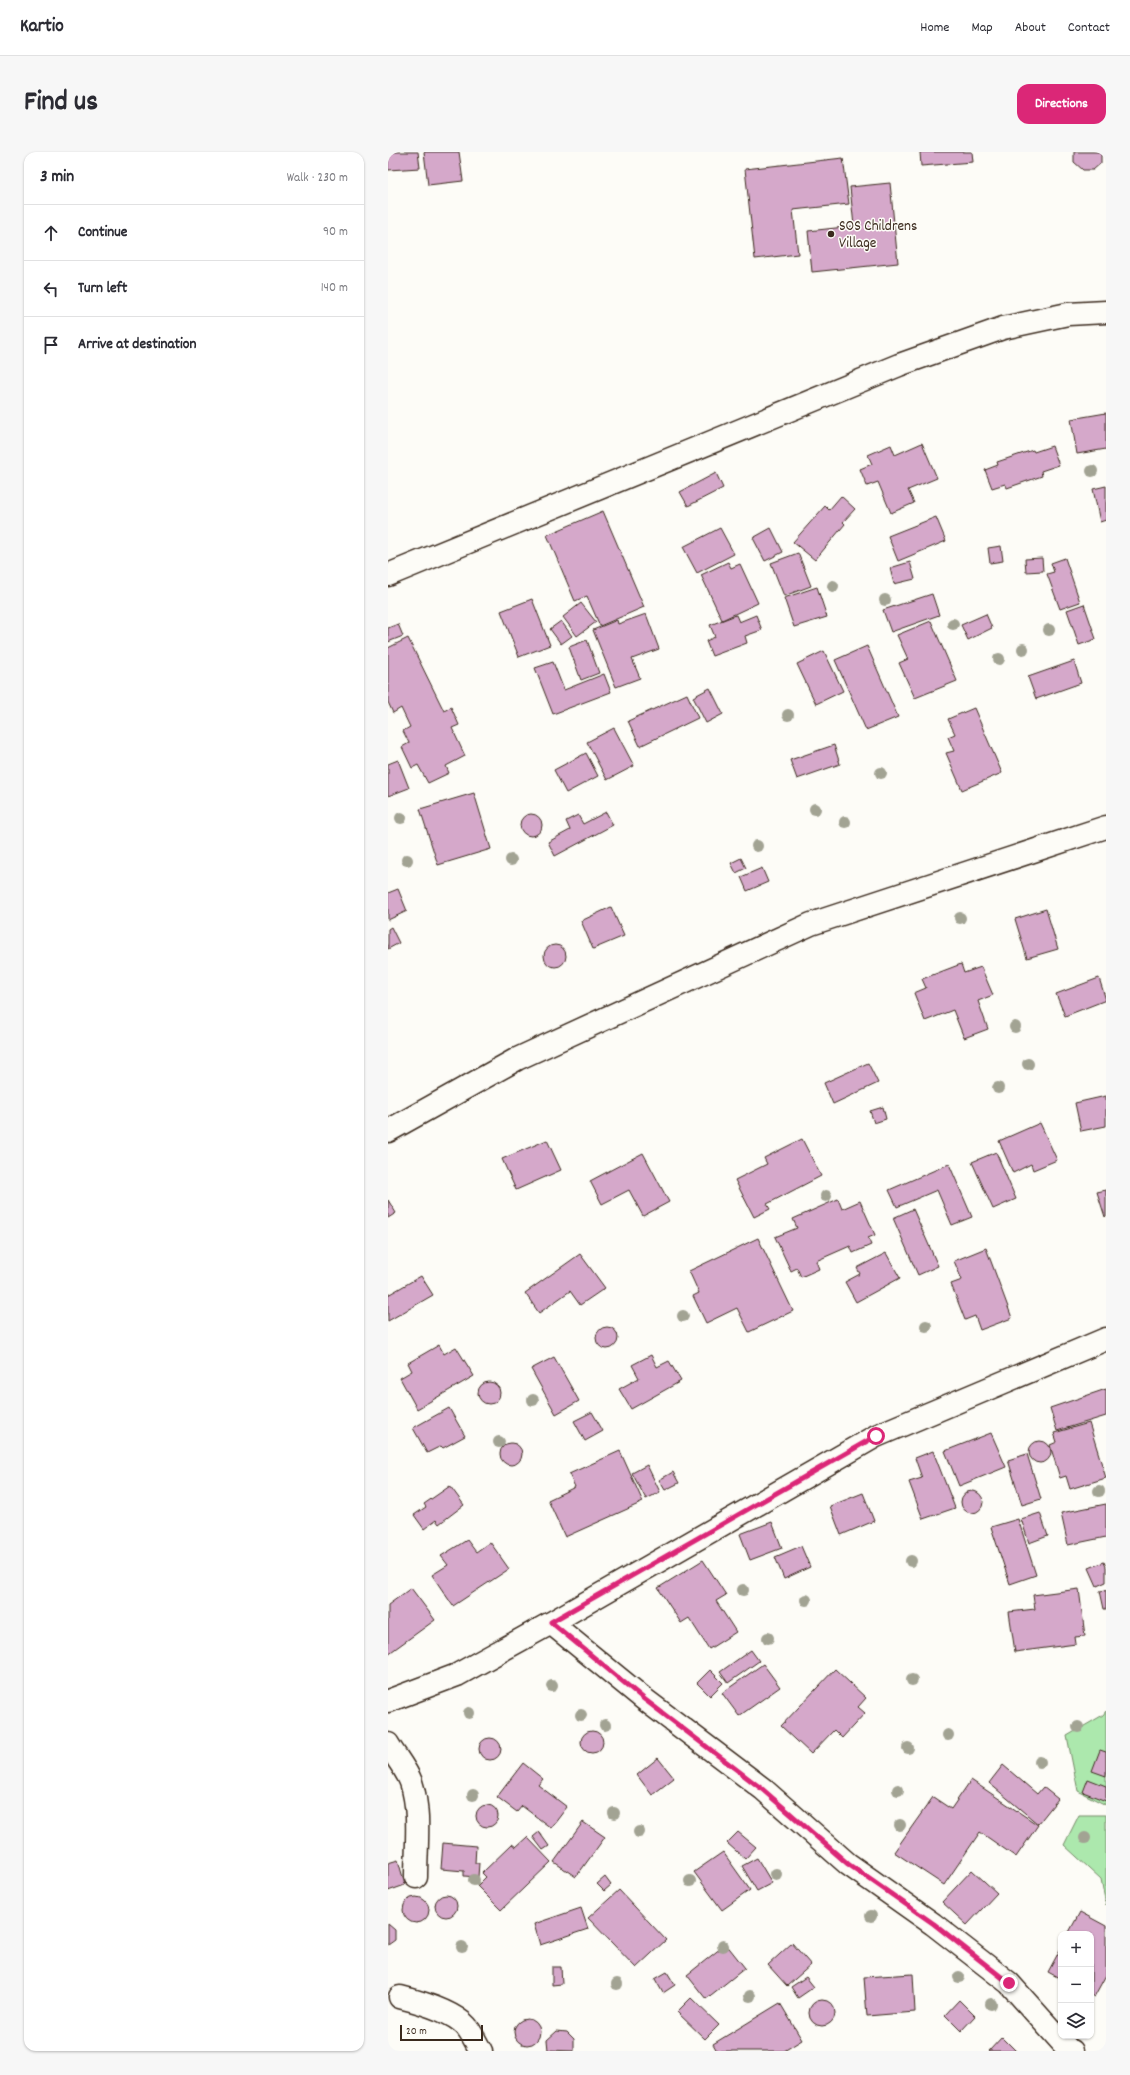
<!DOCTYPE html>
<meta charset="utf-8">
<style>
body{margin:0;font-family:Dekko,sans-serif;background:#f7f7f7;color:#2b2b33}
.controls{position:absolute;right:12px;bottom:12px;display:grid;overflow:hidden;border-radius:8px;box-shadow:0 1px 3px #0004}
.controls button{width:36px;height:36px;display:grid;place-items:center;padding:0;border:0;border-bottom:1px solid #e1e1e2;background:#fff;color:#2b2b33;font:20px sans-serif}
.scale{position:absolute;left:12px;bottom:10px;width:83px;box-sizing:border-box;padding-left:4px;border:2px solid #3b2a1e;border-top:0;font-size:11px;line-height:14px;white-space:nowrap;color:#3b2a1e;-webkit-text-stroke:3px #fdfcf7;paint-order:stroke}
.stop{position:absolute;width:12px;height:12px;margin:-9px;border:3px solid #db2777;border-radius:50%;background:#fff}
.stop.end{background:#db2777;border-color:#fff;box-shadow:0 1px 4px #0008}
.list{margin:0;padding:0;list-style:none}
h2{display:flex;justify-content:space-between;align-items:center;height:52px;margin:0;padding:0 16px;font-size:17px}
h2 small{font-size:13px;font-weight:400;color:#7c7c81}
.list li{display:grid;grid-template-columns:26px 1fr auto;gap:12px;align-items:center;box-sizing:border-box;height:56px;padding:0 16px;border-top:1px solid #e1e1e2}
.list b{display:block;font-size:15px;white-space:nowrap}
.list em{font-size:13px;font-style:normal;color:#7c7c81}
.icon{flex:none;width:22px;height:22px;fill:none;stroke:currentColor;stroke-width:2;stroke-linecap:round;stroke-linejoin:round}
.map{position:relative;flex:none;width:718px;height:1899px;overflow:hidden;border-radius:12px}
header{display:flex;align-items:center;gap:24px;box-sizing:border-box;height:56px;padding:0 20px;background:#fff;border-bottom:1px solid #e1e1e2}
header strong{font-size:19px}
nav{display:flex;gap:22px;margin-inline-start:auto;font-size:14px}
.intro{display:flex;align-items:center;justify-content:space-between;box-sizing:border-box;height:96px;padding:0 24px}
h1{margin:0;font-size:28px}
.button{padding:10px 18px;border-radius:12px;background:#db2777;color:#fff;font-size:14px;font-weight:700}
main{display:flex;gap:24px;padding:0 24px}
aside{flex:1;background:#fff;border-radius:12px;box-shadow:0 1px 3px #0004}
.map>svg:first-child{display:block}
.green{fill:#ace8ad;stroke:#748966}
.building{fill:#d5a8ca;stroke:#3b2a1e}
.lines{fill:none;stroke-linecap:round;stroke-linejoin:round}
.minor-casing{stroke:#3b2a1e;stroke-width:25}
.minor{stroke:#fdfcf7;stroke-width:22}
.tree{fill:#a2a393}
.route{stroke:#db2777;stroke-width:5}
.poi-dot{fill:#3b2a1e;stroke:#fdfcf7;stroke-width:1.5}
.labels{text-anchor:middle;stroke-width:3;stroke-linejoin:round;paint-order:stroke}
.poi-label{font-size:15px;fill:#3b2a1e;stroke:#fdfcf7;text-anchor:start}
</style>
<header>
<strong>Kartio</strong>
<nav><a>Home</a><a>Map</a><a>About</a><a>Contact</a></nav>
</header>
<div class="intro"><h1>Find us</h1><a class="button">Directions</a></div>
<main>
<aside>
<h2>3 min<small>Walk · 230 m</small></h2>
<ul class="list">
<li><svg class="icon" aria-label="ahead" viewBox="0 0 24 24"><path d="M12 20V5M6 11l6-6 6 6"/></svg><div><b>Continue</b></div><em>90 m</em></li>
<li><svg class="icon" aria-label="left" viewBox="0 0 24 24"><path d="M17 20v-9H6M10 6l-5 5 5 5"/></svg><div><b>Turn left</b></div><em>140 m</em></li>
<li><svg class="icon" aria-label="arrive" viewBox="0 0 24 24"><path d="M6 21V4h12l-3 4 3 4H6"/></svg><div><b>Arrive at destination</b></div></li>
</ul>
</aside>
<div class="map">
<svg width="718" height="1899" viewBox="0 0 718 1899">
<rect width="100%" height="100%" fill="#fdfcf7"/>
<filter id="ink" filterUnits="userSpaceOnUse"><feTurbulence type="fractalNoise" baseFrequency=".025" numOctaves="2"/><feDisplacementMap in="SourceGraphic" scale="8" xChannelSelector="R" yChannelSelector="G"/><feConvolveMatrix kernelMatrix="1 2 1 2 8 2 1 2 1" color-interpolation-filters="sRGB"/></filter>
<g filter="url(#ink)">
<path class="green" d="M718,1559V1653L690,1639L679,1584L715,1563Z
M691,1663H718V1753L713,1727L676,1693Z"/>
<path class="building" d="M0,0H30L32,16L0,18Z
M36,0H71L75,29L40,33Z
M532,0H584L585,10L533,14Z
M686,0H713V11L705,18H695L686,10Z
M455,6L461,52L405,58L410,102L367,107L357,17Z
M502,31L510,111L424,120L420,79L466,74L462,35Z
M718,261V297L689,302L683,267Z
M534,291L549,326L520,338L526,351L503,361L490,330L479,334L472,317L484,312L480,303L503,293L507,303Z
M664,294L671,313L653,319L654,324L619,336L617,332L604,336L597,318L610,313L609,310L645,298L646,300Z
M328,321L335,336L300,354L292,340Z
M718,334V368L712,370L705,337Z
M453,344L467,357L455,370L457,372L427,408L405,390L437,354L441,358Z
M215,359L256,455L212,474L199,444L187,449L159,383Z
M548,365L558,389L510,409L500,384Z
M332,376L346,402L309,421L295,395Z
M383,376L395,400L377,409L365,386Z
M613,394L615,409L602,411L600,396Z
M410,401L423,434L396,444L383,411Z
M654,406L655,419L638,420L637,407Z
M677,406L692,450L672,457L659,422L666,420L663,411Z
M340,410L343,416L352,412L370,451L334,468L313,423Z
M522,410L527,427L506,432L502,416Z
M429,435L439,465L406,475L396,446Z
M544,442L551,463L503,480L495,458Z
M144,447L162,493L131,505L113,459Z
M193,451L208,470L189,484L175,465Z
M696,452L708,487L691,493L679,458Z
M258,462L271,497L244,507L252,526L228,535L205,478L229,468L230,472Z
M598,462L604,476L580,488L573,473Z
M348,463L351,470L368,463L374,478L357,484L359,491L324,504L318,489L327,485L322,473Z
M173,469L184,484L173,492L162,477Z
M543,469L569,529L527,546L511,511L520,507L509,483Z
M10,472L15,484L0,490V476Z
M20,486L56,559L63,555L71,573L64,576L77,604L58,614L61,621L40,631L30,613L24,616L14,595L21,591L15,579L22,575L13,556L5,561L0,550V496Z
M199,488L211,521L193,528L181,495Z
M479,494L510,565L478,578L447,508Z
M436,499L455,539L428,552L409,512Z
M686,509L693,531L648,547L640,525Z
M165,510L176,538L216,522L223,540L165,562L147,516Z
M322,536L335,562L318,571L305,545Z
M299,542L310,566L252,594L240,569Z
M586,556L614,621L574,638L558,601L566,599L560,585L567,582L560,567Z
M226,576L246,614L219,628L199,590Z
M446,593L452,612L409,627L402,608Z
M198,601L210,624L178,641L166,618Z
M10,608L21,636L0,644V612Z
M86,641L103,697L50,713L32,657Z
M218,660L225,673L167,704L160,690L182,678L178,669L190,663L195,672Z
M132 673a11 11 0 1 1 22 0a11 11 0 1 1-22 0Z
M353,706L358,716L348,721L343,711Z
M374,716L380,730L359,739L353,725Z
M10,737L19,759L0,768V741Z
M223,755L236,784L205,797L193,769Z
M658,757L670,797L639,806L627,767Z
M3,775L11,791L0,797V777Z
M156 804a11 11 0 1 1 22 0a11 11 0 1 1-22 0Z
M573,812L576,821L593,815L605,843L590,849L600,877L576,886L565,858L537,869L526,841L538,836L534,827Z
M711,826L718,848L677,864L668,842Z
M480,911L490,931L445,952L436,931Z
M718,944V974L693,979L687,951Z
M495,955L498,967L486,971L482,959Z
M652,971L669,1008L645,1018L643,1012L625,1021L611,989Z
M414,987L433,1024L379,1052L382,1057L366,1065L347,1028L379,1012L376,1006Z
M159,988L173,1018L128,1038L114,1007Z
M608,1000L628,1047L605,1057L584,1010Z
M255,1001L281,1050L255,1064L241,1038L214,1052L202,1029Z
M561,1012L584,1065L564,1073L549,1038L509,1055L501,1038Z
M718,1038V1064L717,1065L709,1040Z
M450,1047L454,1057L472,1049L487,1083L480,1086L483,1093L465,1101L462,1094L428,1109L431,1117L413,1125L409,1116L403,1119L387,1085L409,1076L405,1067Z
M0,1048L8,1061L0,1066Z
M525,1057L550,1114L530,1123L505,1066Z
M370,1086L405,1159L361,1180L349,1156L318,1171L305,1144L311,1141L301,1119Z
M598,1096L624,1166L592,1178L587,1164L577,1168L563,1132L574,1128L566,1109Z
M498,1101L512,1126L468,1150L457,1130L472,1122L469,1116Z
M192,1102L217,1136L192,1153L182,1139L151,1161L137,1141Z
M33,1124L45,1143L0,1169V1143Z
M208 1186a11 11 0 1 1 22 0a11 11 0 1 1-22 0Z
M51,1193L56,1202L68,1195L86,1224L29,1257L12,1226L24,1219L20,1211Z
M263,1203L269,1215L281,1209L293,1229L243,1257L231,1237L251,1226L244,1213Z
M166,1205L191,1249L168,1262L143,1217Z
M90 1241a11 11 0 1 1 22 0a11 11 0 1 1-22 0Z
M718,1237V1264L669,1279L662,1256Z
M61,1256L77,1284L55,1296L53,1294L39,1301L25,1276Z
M204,1260L215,1279L197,1289L186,1269Z
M701,1271L718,1326L682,1337L678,1324L672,1326L662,1293L669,1290L666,1281Z
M603,1281L618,1315L571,1334L557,1299Z
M641 1300a11 11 0 1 1 22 0a11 11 0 1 1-22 0Z
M112 1302a11 11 0 1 1 22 0a11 11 0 1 1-22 0Z
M232,1299L255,1350L177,1385L160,1348L187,1335L181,1322Z
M545,1299L567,1356L535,1367L521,1330L534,1326L527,1306Z
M639,1302L653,1347L634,1353L620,1308Z
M259,1313L272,1340L258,1347L244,1321Z
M285,1320L291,1331L277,1338L271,1328Z
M62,1334L76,1353L51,1372L48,1368L36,1377L26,1363L38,1355L36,1352Z
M573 1350a11 11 0 1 1 22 0a11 11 0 1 1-22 0Z
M475,1341L486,1369L453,1383L442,1354Z
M718,1352V1385L680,1393L673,1361Z
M652,1361L660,1384L641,1391L633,1367Z
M630,1367L648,1423L622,1432L603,1375Z
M384,1370L394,1396L362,1408L352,1382Z
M79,1388L88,1400L102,1390L121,1417L65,1454L44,1423L60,1413L53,1404Z
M413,1394L422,1415L396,1427L387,1405Z
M315,1408L338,1443L328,1449L348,1480L321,1497L301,1466L293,1471L270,1436Z
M716,1410L718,1415V1430L709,1434L701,1416Z
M23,1436L47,1468L0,1502V1453Z
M691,1437L697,1484L687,1485L688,1492L627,1500L621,1460L647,1457L645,1443Z
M718,1438V1457H716L712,1439Z
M363,1498L371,1509L340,1531L332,1520Z
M375,1512L392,1535L351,1564L334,1541Z
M447,1517L478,1546L470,1555L477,1561L454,1586L446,1578L423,1602L393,1574Z
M322,1518L335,1531L322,1544L309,1531Z
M193 1590a11 11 0 1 1 22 0a11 11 0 1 1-22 0Z
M91 1597a11 11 0 1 1 22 0a11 11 0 1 1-22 0Z
M712,1598L718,1600V1624L704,1619Z
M270,1606L286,1626L264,1643L249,1623Z
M135,1611L155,1627L150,1633L179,1655L163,1676L134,1654L129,1660L109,1645Z
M615,1613L649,1642L655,1635L670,1647L650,1672L601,1631Z
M700,1627L718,1634V1649L695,1640Z
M583,1628L650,1673L628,1705L592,1680L556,1733L506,1700L545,1645L563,1657Z
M88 1664a11 11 0 1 1 22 0a11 11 0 1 1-22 0Z
M195,1670L217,1685L188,1725L166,1710Z
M151,1680L161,1694L155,1698L145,1685Z
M350,1680L368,1695L357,1707L339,1691Z
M139,1685L163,1710L113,1758L89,1734L98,1725L94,1721L124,1692L128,1695Z
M55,1691L88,1694L87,1711H91L90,1725L76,1724V1719L53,1717Z
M335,1700L362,1738L334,1758L306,1720Z
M369,1706L384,1731L369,1739L354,1714Z
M10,1708L17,1733L0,1739V1711Z
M584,1718L609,1741L579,1773L554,1750Z
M217,1725L223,1733L216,1739L209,1732Z
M231,1738L278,1788L248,1816L200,1766Z
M47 1754a11 11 0 1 1 22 0a11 11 0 1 1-22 0Z
M15 1758a13 13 0 1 1 26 0a13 13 0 1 1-26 0Z
M193,1756L200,1777L152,1793L146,1772Z
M692,1760L718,1774V1823L706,1845L703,1843V1782H680Z
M0,1772L7,1778V1788L0,1793Z
M404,1791L423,1813L399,1834L380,1813Z
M338,1792L357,1816L318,1847L299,1823Z
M673,1796V1827L660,1820Z
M164,1815H173L174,1832L164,1833Z
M279,1820L287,1833L275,1841L267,1827Z
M525,1822L527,1860L479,1864L476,1825Z
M418,1825L426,1835L410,1846L403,1835Z
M303,1846L331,1873L317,1887L289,1860Z
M421 1861a13 13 0 1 1 26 0a13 13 0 1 1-26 0Z
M571,1848L587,1864L573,1879L557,1863Z
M392,1851L414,1888L396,1899H329L325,1892Z
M126 1880a13 13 0 1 1 26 0a13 13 0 1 1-26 0Z
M169,1879L179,1880L186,1887V1899L160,1898L159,1888Z
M614,1885L628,1899H601Z"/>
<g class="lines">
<defs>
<path id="minor" d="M0,423L511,213L615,176L680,162L718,160
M0,979L129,907L423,772L718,675
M163,1471L488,1284L718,1187
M0,1549L69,1523L163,1471L256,1547L375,1637L460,1712L545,1772L621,1831L680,1897L684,1899
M0,1592C7,1604 18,1617 23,1630C33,1660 28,1694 28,1725
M12,1845C32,1850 64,1859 78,1874C84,1881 88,1891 93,1899"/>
</defs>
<use href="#minor" class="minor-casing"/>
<use href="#minor" class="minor"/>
</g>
<g class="tree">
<circle cx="704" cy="319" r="6"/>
<circle cx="445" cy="434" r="6"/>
<circle cx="497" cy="448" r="6"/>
<circle cx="565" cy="472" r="6"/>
<circle cx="661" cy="478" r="6"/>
<circle cx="635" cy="497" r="6"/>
<circle cx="611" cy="507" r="6"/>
<circle cx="400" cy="563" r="6"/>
<circle cx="493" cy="621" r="6"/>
<circle cx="427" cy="657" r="6"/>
<circle cx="13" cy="666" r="6"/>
<circle cx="457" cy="670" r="6"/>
<circle cx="369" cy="694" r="6"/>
<circle cx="19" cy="708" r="6"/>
<circle cx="123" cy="708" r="6"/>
<circle cx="572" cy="766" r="6"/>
<circle cx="627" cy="875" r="6"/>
<circle cx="640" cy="912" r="6"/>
<circle cx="610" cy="936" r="6"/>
<circle cx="438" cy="1044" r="6"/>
<circle cx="295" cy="1164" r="6"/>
<circle cx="538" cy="1174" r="6"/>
<circle cx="145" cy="1248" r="6"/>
<circle cx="111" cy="1290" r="6"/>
<circle cx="711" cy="1339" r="6"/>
<circle cx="523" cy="1409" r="6"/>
<circle cx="355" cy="1438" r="6"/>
<circle cx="418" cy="1448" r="6"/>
<circle cx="380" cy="1486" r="6"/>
<circle cx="524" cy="1528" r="6"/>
<circle cx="164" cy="1534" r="6"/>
<circle cx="81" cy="1561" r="6"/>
<circle cx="193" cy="1563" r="6"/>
<circle cx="217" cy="1573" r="6"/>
<circle cx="690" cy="1575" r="6"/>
<circle cx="560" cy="1583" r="6"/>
<circle cx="520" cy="1596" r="6"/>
<circle cx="652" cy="1610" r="6"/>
<circle cx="510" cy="1638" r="6"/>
<circle cx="85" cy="1643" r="6"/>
<circle cx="226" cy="1661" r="6"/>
<circle cx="512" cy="1673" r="6"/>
<circle cx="251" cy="1680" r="6"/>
<circle cx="697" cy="1686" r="6"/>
<circle cx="388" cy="1722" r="6"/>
<circle cx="86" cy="1728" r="6"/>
<circle cx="302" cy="1729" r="6"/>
<circle cx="483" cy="1764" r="6"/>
<circle cx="335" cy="1794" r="6"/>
<circle cx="74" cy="1795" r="6"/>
<circle cx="571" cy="1825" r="6"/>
<circle cx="229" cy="1832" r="6"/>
<circle cx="362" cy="1844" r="6"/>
<circle cx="603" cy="1852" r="6"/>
</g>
</g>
<g class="lines" filter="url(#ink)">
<path class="route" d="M488,1284L163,1470L256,1547L374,1637L460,1712L546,1772L621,1831"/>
</g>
<circle class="poi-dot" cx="443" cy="82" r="4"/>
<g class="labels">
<g class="poi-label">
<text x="451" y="78">SOS Childrens<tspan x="451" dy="17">Village</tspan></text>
</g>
</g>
</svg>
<div class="controls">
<button>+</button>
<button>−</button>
<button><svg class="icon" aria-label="layers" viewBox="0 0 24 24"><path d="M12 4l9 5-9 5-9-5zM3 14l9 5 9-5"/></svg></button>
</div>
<div class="scale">20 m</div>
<div class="stop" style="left:488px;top:1284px"></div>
<div class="stop end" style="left:621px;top:1831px"></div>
</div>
</main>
